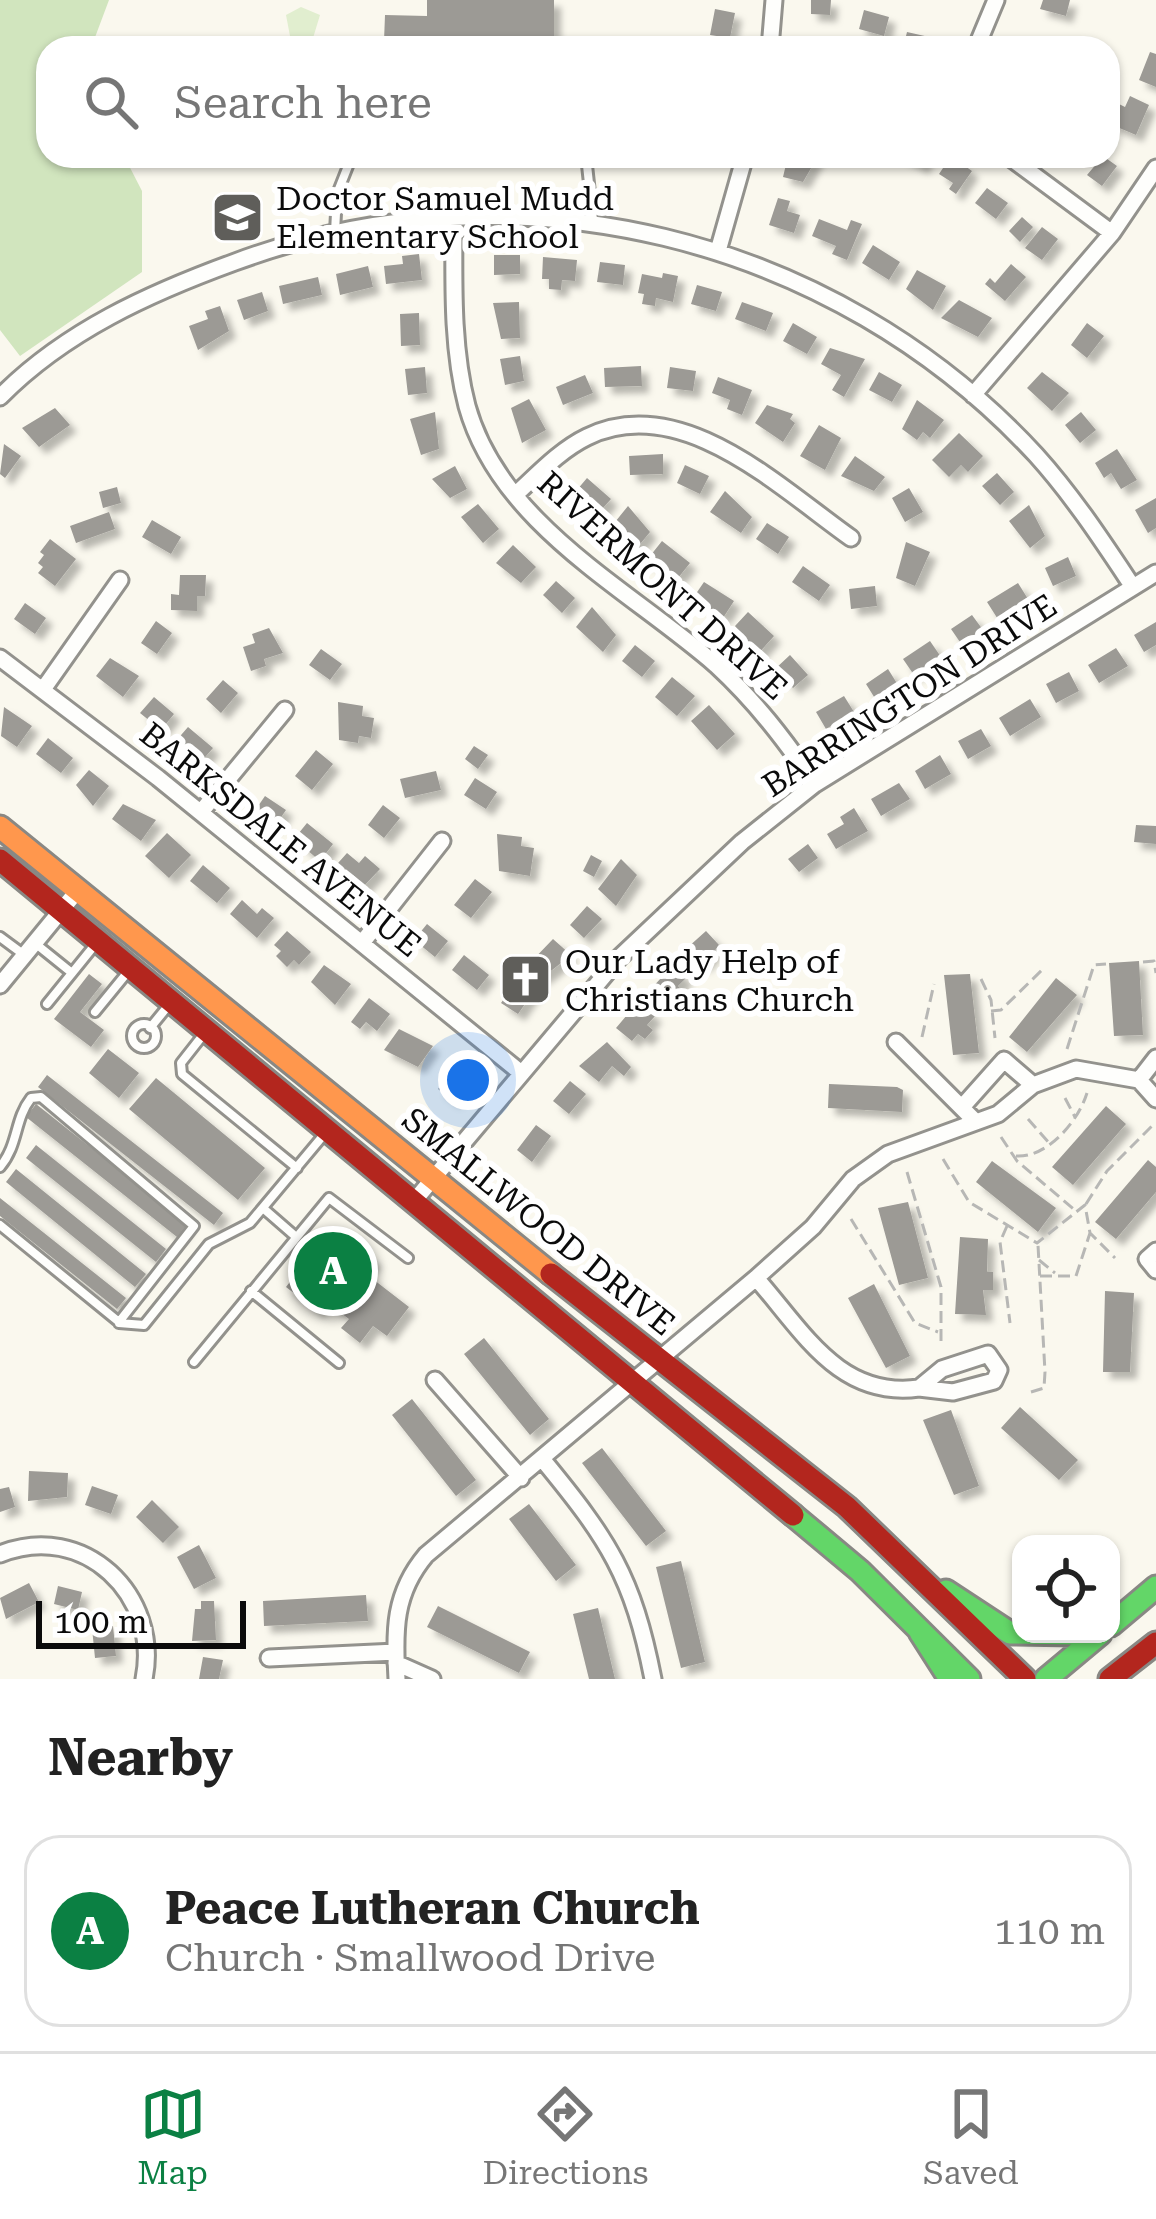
<!DOCTYPE html>
<meta charset="utf-8">
<style>
body{margin:0;font-family:"Roboto Serif",serif;background:#f2f2f2;color:#222}
.controls{position:absolute;right:36px;bottom:36px;display:grid;overflow:hidden;border-radius:24px;box-shadow:0 3px 9px #0004}
.controls button{width:108px;height:108px;display:grid;place-items:center;padding:0;border:0;border-bottom:3px solid #e0e0e0;background:#fff;color:#222;font:60px sans-serif}
.scale{position:absolute;left:36px;bottom:30px;width:210px;box-sizing:border-box;padding-left:12px;border:6px solid #0b0b0b;border-top:0;font-size:33px;line-height:42px;white-space:nowrap;color:#0b0b0b;-webkit-text-stroke:9px #fff;paint-order:stroke}
.you{position:absolute;left:468px;top:1080px;width:42px;height:42px;margin:-30px;border:9px solid #fff;border-radius:50%;background:#1a73e8;box-shadow:0 0 0 18px #1a73e833}
.badge{display:grid;place-items:center;width:78px;height:78px;border-radius:50%;background:#0b8043;color:#fff;font-size:39px;font-weight:700}
.pin{position:absolute;translate:-50% -50%;border:6px solid #fff;box-shadow:0 3px 12px #0006}
.list{margin:0;padding:0;list-style:none}
h2{display:flex;justify-content:space-between;align-items:center;height:156px;margin:0;padding:0 48px;font-size:51px}
h2 small{font-size:39px;font-weight:400;color:#767676}
.list li{display:grid;grid-template-columns:78px 1fr auto;gap:36px;align-items:center;box-sizing:border-box;height:192px;margin:0 24px 24px;padding:0 24px;border:3px solid #e0e0e0;border-radius:36px}
.list b{display:block;font-size:45px;white-space:nowrap}
.list p{margin:0;font-size:39px;white-space:nowrap;color:#767676}
.list em{font-size:39px;font-style:normal;color:#767676}
.icon{flex:none;width:66px;height:66px;fill:none;stroke:currentColor;stroke-width:2;stroke-linecap:round;stroke-linejoin:round}
.map{position:relative;flex:none;width:1156px;height:1679px;overflow:hidden}
.search{position:absolute;background:#fff;box-shadow:0 3px 9px #0004;left:36px;right:36px;top:36px;height:132px;display:flex;align-items:center;gap:30px;box-sizing:border-box;padding:0 42px;border-radius:36px;color:#767676;font-size:45px}
.sheet{height:372px;background:#fff}
nav{display:flex;justify-content:space-around;align-items:center;box-sizing:border-box;height:168px;border-top:3px solid #e0e0e0;background:#fff;font-size:33px;color:#767676}
nav a{display:grid;justify-items:center;gap:6px}
nav .on{color:#0b8043}
.map>svg:first-child{display:block}
.green{fill:#e1eecf}
.forest{fill:#d1e5be}
.building{fill:#9c9a95;filter:url(#shadow)}
.lines{fill:none;stroke-linecap:round;stroke-linejoin:round}
.lane-casing{stroke:#93928d;stroke-width:14}
.street-casing{stroke:#93928d;stroke-width:21}
.fast-casing{stroke:#898884;stroke-width:27}
.slow-casing{stroke:#898884;stroke-width:27}
.jam-casing{stroke:#898884;stroke-width:27}
.path{stroke:#b7b7b5;stroke-width:3;stroke-dasharray:12 6;stroke-linecap:butt}
.lane{stroke:#fefefc;stroke-width:8}
.street{stroke:#fefefc;stroke-width:15}
.fast{stroke:#63d668;stroke-width:21}
.slow{stroke:#ff974d;stroke-width:21}
.jam{stroke:#b3261e;stroke-width:21}
.labels{text-anchor:middle;stroke-width:12;stroke-linejoin:round;paint-order:stroke}
.poi-label{font-size:33px;fill:#0b0b0b;stroke:#fff;text-anchor:start}
.street-label{font-size:33px;fill:#0b0b0b;stroke:#fff}
</style>
<div class="map">
<svg width="1156" height="1679" viewBox="0 0 1156 1679">
<defs>
<filter id="shadow"><feDropShadow dx="7" dy="7" stdDeviation="3" flood-color="#0004"/></filter>
</defs>
<rect width="100%" height="100%" fill="#faf8ee"/>
<path class="green" d="M301,7L320,15L310,48H286L290,36L286,15Z"/>
<path class="forest" d="M0,0H109L91,48H48V156H124L142,191V272L20,356L0,330Z"/>
<path class="building" d="M427,0H554V48H359V40L384,41L385,15L427,16Z
M811,0H831L830,15L811,14Z
M1043,0H1070L1066,16L1040,9Z
M715,9L735,13L730,38L710,35Z
M864,10L889,17L884,36L859,29Z
M907,32L938,39L935,48H903Z
M1150,52L1156,54V87L1139,80Z
M1130,96L1149,105L1136,135L1110,124L1119,104L1125,107Z
M788,156H818L803,182L783,177Z
M900,156H928L922,167Z
M951,156L972,171L956,194L949,189L953,183L939,174Z
M1103,156L1117,166L1102,186L1087,175Z
M987,188L1008,203L996,219L975,203Z
M778,198L790,201L787,211L800,215L794,233L769,225Z
M1022,217L1033,227L1020,242L1009,231Z
M819,219L847,230L851,220L862,224L847,260L832,254L836,246L812,236Z
M1042,227L1058,239L1042,260L1025,248Z
M873,245L900,262L889,280L862,263Z
M419,254L422,280L386,284L384,266L403,264L402,256Z
M494,255H520V274L494,275Z
M543,257L577,260L575,281L562,280L561,290L549,289V279H542Z
M600,262L625,265L623,285L597,282Z
M1011,264L1026,277L1005,301L985,284L990,278L995,283Z
M368,266L373,287L340,295L336,274Z
M917,270L946,286L933,310L906,289Z
M663,273L678,276L673,302L656,298L655,306L642,304L644,294L638,293L642,274L662,278Z
M318,277L322,295L283,304L279,286Z
M697,285L722,292L716,311L691,304Z
M262,292L268,311L244,320L237,300Z
M959,300L992,318L978,337L941,318Z
M519,302L520,338L501,339L493,303Z
M742,302L773,313L766,331L735,319Z
M220,306L229,331L198,350L189,326L208,319L205,311Z
M419,313L420,345L401,346L400,314Z
M793,323L817,337L807,354L783,341Z
M1087,323L1104,336L1087,358L1071,345Z
M830,348L865,359L844,397L832,390L841,375L821,364Z
M520,356L524,381L505,385L500,359Z
M641,366L642,386L605,387L604,368Z
M425,367L427,393L408,395L405,369Z
M670,367L696,371L693,391L667,388Z
M879,372L902,385L892,402L869,390Z
M1042,372L1069,393L1052,411L1027,388Z
M585,375L593,393L563,405L556,387Z
M718,377L752,390L742,415L727,409L730,400L712,393Z
M529,399L546,430L522,443L511,408Z
M917,400L944,420L930,438L923,432L917,440L902,429Z
M767,405L793,414L790,419L795,423L783,442L755,423Z
M55,408L70,425L39,447L22,428Z
M435,412L439,449L421,455L410,419Z
M1081,412L1096,430L1080,443L1065,425Z
M819,425L841,438L825,470L800,456Z
M959,433L983,456L968,472L961,465L949,477L932,460Z
M4,444L21,456L5,478L0,474Z
M1117,449L1137,480L1121,489L1111,473L1104,478L1095,463Z
M663,454V474L630,475L629,456Z
M855,456L885,477L874,491L841,476Z
M685,465L709,476L700,494L677,483Z
M455,466L467,489L450,498L432,479Z
M997,473L1014,492L1000,505L982,486Z
M587,478L611,499L595,517L571,497Z
M117,487L121,503L103,508L99,492Z
M909,488L923,512L905,522L892,498Z
M725,491L752,517L741,533L710,512Z
M1156,498V528L1148,533L1135,510Z
M478,504L499,529L483,543L461,517Z
M1029,505L1045,536L1030,548L1009,521Z
M628,506L650,532L636,549L611,527Z
M109,512L115,529L76,543L70,526Z
M152,520L181,537L171,554L142,537Z
M767,523L789,537L778,554L756,539Z
M50,539L76,559L55,586L38,573L43,567L38,563L44,555L40,552Z
M662,541L690,563L678,578L646,561Z
M906,542L930,552L915,586L896,578Z
M513,545L536,567L521,583L496,563Z
M1068,557L1076,576L1053,586L1045,568Z
M803,566L830,585L819,601L792,582Z
M180,575H206L205,596H197V611L171,610V594L179,595Z
M556,581L575,598L562,613L543,595Z
M704,582L734,601L723,618L693,598Z
M1018,583L1028,599L1001,624L987,602Z
M875,586L877,606L851,609L849,589Z
M25,603L46,618L35,634L14,619Z
M592,607L616,635L603,652L576,627Z
M748,612L774,636L757,655L735,626Z
M972,615L983,630L962,645L951,629Z
M156,621L172,633L157,654L141,643Z
M1156,622V645L1144,652L1134,635Z
M269,628L283,653L264,659L266,666L251,671L243,647L255,643L252,634Z
M930,641L941,657L914,675L903,659Z
M635,645L655,661L642,677L622,661Z
M1116,648L1128,666L1099,683L1088,665Z
M321,649L342,664L330,680L309,665Z
M790,655L808,675L793,688L775,669Z
M110,658L139,676L123,697L96,676Z
M888,669L898,685L876,700L866,684Z
M1069,672L1079,691L1056,703L1046,684Z
M672,677L695,696L677,716L655,697Z
M223,680L238,693L221,713L206,699Z
M844,696L854,712L826,729L816,712Z
M154,697L174,714L161,730L140,713Z
M1030,699L1041,717L1010,736L999,718Z
M338,702L363,706L362,716L374,718L371,738L359,736L358,743L339,740Z
M709,705L735,734L717,750L691,721Z
M4,707L32,726L17,747L1,736Z
M188,727L213,748L200,763L175,742Z
M981,729L991,746L968,759L958,741Z
M48,738L73,758L61,773L36,754Z
M474,746L488,755L478,769L465,759Z
M316,750L333,764L312,790L295,776Z
M940,755L951,774L925,789L915,771Z
M89,770L109,786L93,806L76,785Z
M436,771L441,790L405,798L400,779Z
M475,778L497,792L486,809L464,795Z
M899,783L910,799L881,816L871,799Z
M265,796L286,810L275,826L254,812Z
M123,804L156,820L141,841L112,819Z
M383,805L400,818L384,838L368,825Z
M854,808L868,831L836,849L827,834L844,824L840,817Z
M307,823L333,844L320,861L294,839Z
M1136,825L1156,826V844L1134,842Z
M167,833L191,855L169,878L145,856Z
M497,834L522,837L521,846L534,848L530,876L499,871Z
M808,844L818,858L799,872L788,859Z
M347,853L359,863L365,856L380,869L361,889L347,876L342,882L330,872Z
M591,855L602,861L594,877L583,871Z
M621,859L637,875L616,906L598,889Z
M203,865L230,888L217,903L190,881Z
M475,879L492,892L471,918L454,905Z
M242,900L257,914L262,908L274,918L257,938L230,914Z
M587,906L602,919L584,938L570,925Z
M427,924L448,941L435,957L414,940Z
M287,931L311,952L299,965L294,960L287,967L276,956L281,951L274,945Z
M706,931L719,945L703,966L687,948Z
M553,939L571,955L542,978L528,965Z
M464,955L489,975L477,990L452,970Z
M1139,961L1143,1035L1114,1036L1109,963Z
M324,965L351,984L335,1005L311,982Z
M672,966L686,978L678,986L684,992L666,1003L650,990Z
M89,974L102,984L80,1012L104,1030L91,1047L54,1019Z
M970,974L979,1053L953,1055L944,975Z
M1056,978L1077,995L1027,1052L1009,1037Z
M517,980L534,991L518,1014L501,1003Z
M369,998L390,1014L377,1031L366,1022L360,1029L351,1022Z
M638,1002L655,1016L647,1025L653,1030L645,1039L638,1034L632,1041L616,1028Z
M399,1029L433,1046L418,1067L384,1050Z
M607,1042L631,1067L624,1076L612,1066L599,1082L579,1066Z
M108,1049L139,1073L119,1098L89,1073Z
M454,1069L469,1082L453,1101L438,1089Z
M47,1075L223,1213L214,1225L38,1087Z
M156,1078L265,1168L238,1200L129,1109Z
M570,1081L586,1094L569,1114L553,1101Z
M829,1084L897,1087L903,1090L902,1112L828,1108Z
M36,1104L187,1224L177,1237L26,1117Z
M1106,1106L1126,1124L1073,1185L1052,1167Z
M536,1125L551,1136L532,1162L517,1150Z
M36,1145L166,1249L156,1262L26,1158Z
M1148,1160L1156,1167V1192L1116,1239L1095,1222Z
M992,1161L1056,1208L1038,1232L976,1182Z
M16,1169L146,1274L135,1287L6,1182Z
M0,1198L126,1298L117,1309L0,1216Z
M908,1202L928,1278L899,1285L878,1208Z
M332,1227L375,1260L365,1273L409,1307L387,1336L373,1326L360,1343L341,1328L349,1319L337,1310L325,1302L317,1311L286,1287Z
M960,1237L988,1239L987,1272H993V1290H983L986,1315L955,1314Z
M874,1284L910,1356L886,1368L848,1298Z
M1105,1291L1134,1293L1130,1372H1103Z
M484,1338L549,1419L530,1435L464,1354Z
M412,1399L476,1480L456,1496L392,1415Z
M1020,1407L1078,1460L1059,1480L1001,1428Z
M951,1410L979,1486L954,1495L923,1420Z
M602,1448L666,1531L646,1546L582,1463Z
M29,1471L68,1473L67,1497L28,1501Z
M92,1486L118,1495L111,1514L85,1505Z
M9,1487L15,1507L0,1512V1489Z
M152,1500L179,1527L163,1543L136,1517Z
M529,1504L576,1565L556,1581L509,1519Z
M199,1545L216,1578L194,1589L177,1557Z
M681,1561L705,1662L681,1668L656,1567Z
M29,1583L39,1602L6,1619L0,1598Z
M58,1586L82,1592L78,1610L54,1604Z
M366,1595L368,1621L264,1626L263,1601Z
M201,1601H214L216,1640L192,1641L195,1609H201Z
M438,1606L530,1652L519,1673L427,1627Z
M598,1608L615,1679H589L573,1614Z
M113,1626L116,1656L95,1658L92,1628Z
M203,1657L223,1660L219,1679H199Z"/>
<g class="lines">
<defs>
<path id="lane" d="M586,156L593,220
M335,232L337,194L352,156
M0,937L23,954
M36,944L72,973
M47,1004L98,941
M95,1012L131,968
M132 1036a12 12 0 1 1 24 0a12 12 0 1 1-24 0Z
M150,1028L168,1006
M203,1035L181,1063L182,1074L297,1168
M0,1167C19,1144 14,1120 31,1098L41,1097L194,1226L119,1322L0,1225
M264,1209L295,1236
M251,1291L339,1363
M119,1323L144,1325L209,1244L250,1223L327,1131
M194,1362L329,1198L408,1258"/>
<path id="street" d="M770,48L774,0
M976,48L996,0
M1008,156L1112,233
M454,215C454,278 451,345 467,406C500,525 629,589 716,665C755,701 785,740 815,784
M718,251L745,156
M973,395L1112,233L1156,168
M0,397C65,331 150,293 235,262C514,158 834,236 1036,455C1073,496 1103,542 1133,587
M515,495C537,475 560,450 587,437C681,391 780,488 851,538
M0,658L158,778L520,1072
M44,688L120,580
M201,812L285,710
M362,943L442,841
M0,985L78,890
M896,1042L975,1121
M1139,1080L1156,1058
M963,1106L1004,1060L1033,1085
M415,1200L620,957L742,842L815,784L1156,573
M1156,1251L1147,1259L1156,1270
M756,1278C803,1331 839,1399 919,1388
M988,1354L999,1370L994,1381L953,1392L919,1388L942,1369Z
M435,1380L521,1478
M543,1460C608,1539 633,1576 653,1679
M0,1554C84,1520 161,1596 144,1679
M269,1658L396,1652
M396,1663L432,1679
M397,1679C394,1630 394,1593 426,1555L756,1278L813,1227L853,1179L888,1154L998,1114L1033,1085L1076,1069L1139,1080L1156,1099"/>
<path id="fast" d="M793,1515L860,1571L969,1679
M946,1591L1010,1633L1075,1634
M1111,1625L1156,1587
M920,1632L950,1679
M1046,1679L1100,1634"/>
<path id="slow" d="M0,827L551,1274"/>
<path id="jam" d="M0,860L793,1515
M551,1274L847,1507L1025,1679
M1110,1679L1156,1643"/>
</defs>
<use href="#lane" class="lane-casing"/>
<use href="#street" class="street-casing"/>
<use href="#fast" class="fast-casing"/>
<use href="#slow" class="slow-casing"/>
<use href="#jam" class="jam-casing"/>
<path class="path" d="M1143,962L1154,961L1156,973
M981,979L991,1000L995,1038
M991,1011L1001,1010L1042,970
M922,1037L934,984
M1067,1049L1094,965L1106,964
M1065,1098L1075,1117
M1028,1119L1050,1144
M1001,1137L1017,1161L1076,1211
M1016,1156C1047,1158 1078,1122 1087,1093
M943,1159L969,1202L1037,1243L1085,1205L1090,1233L1115,1258
M907,1172L941,1287V1345
M1086,1204L1107,1171L1153,1125
M851,1219L915,1323L938,1332
M1007,1226L1000,1242L1010,1323
M1039,1260L1055,1273
M1040,1276H1076L1090,1233
M1031,1392L1044,1388L1045,1372L1038,1245"/>
<use href="#lane" class="lane"/>
<use href="#street" class="street"/>
<use href="#fast" class="fast"/>
<use href="#slow" class="slow"/>
<use href="#jam" class="jam"/>
</g>
<defs>
<symbol id="school-square" viewBox="-11 -11 22 22"><rect x="-9" y="-9" width="18" height="18" rx="4" fill="#5f5e5a" stroke="#fff"/><path d="M0-5L7-2L0 1L-7-2ZM-4 1L0 2.5L4 1V4Q0 6-4 4Z" fill="#fff"/></symbol>
<symbol id="church-square" viewBox="-11 -11 22 22"><rect x="-9" y="-9" width="18" height="18" rx="4" fill="#5f5e5a" stroke="#fff"/><path d="M-1.2-6h2.4v3.5h3.3v2.4h-3.3V6h-2.4V-.1h-3.3v-2.4h3.3Z" fill="#fff"/></symbol>
</defs>
<g fill-rule="evenodd">
<use href="#school-square" x="208" y="188" width="59" height="59"/>
<use href="#church-square" x="496" y="950" width="59" height="59"/>
</g>
<g class="labels">
<g class="poi-label">
<text x="276" y="210">Doctor Samuel Mudd<tspan x="276" dy="38">Elementary School</tspan></text>
<text x="565" y="973">Our Lady Help of<tspan x="565" dy="38">Christians Church</tspan></text>
</g>
<g class="street-label">
<text transform="translate(663 585) rotate(42)" y="12">RIVERMONT DRIVE</text>
<text transform="translate(909 695) rotate(-33)" y="12">BARRINGTON DRIVE</text>
<text transform="translate(281 839) rotate(39)" y="12">BARKSDALE AVENUE</text>
<text transform="translate(539 1221) rotate(39)" y="12">SMALLWOOD DRIVE</text>
</g>
</g>
</svg>
<div class="controls">
<button><svg class="icon" aria-label="locate" viewBox="0 0 24 24"><circle cx="12" cy="12" r="6"/><path d="M12 2v4M12 18v4M2 12h4M18 12h4"/></svg></button>
</div>
<div class="scale">100 m</div>
<div class="you"></div>
<div class="pin badge" style="left:333px;top:1271px">A</div>
<div class="search"><svg class="icon" aria-label="search" viewBox="0 0 24 24"><circle cx="10" cy="10" r="6"/><path d="M15 15l6 6"/></svg>Search here</div>
</div>
<section class="sheet">
<h2>Nearby<small></small></h2>
<ul class="list">
<li><span class="badge">A</span><div><b>Peace Lutheran Church</b><p>Church · Smallwood Drive</p></div><em>110 m</em></li>
</ul>
</section>
<nav>
<a class="on"><svg class="icon" aria-label="map" viewBox="0 0 24 24"><path d="M3 6l6-2 6 2 6-2v14l-6 2-6-2-6 2zM9 4v14M15 6v14"/></svg>Map</a>
<a><svg class="icon" aria-label="directions" viewBox="0 0 24 24"><path d="M12 3l9 9-9 9-9-9zM9 14v-3h6M13 9l2 2-2 2"/></svg>Directions</a>
<a><svg class="icon" aria-label="saved" viewBox="0 0 24 24"><path d="M7 4h10v16l-5-4-5 4z"/></svg>Saved</a>
</nav>
